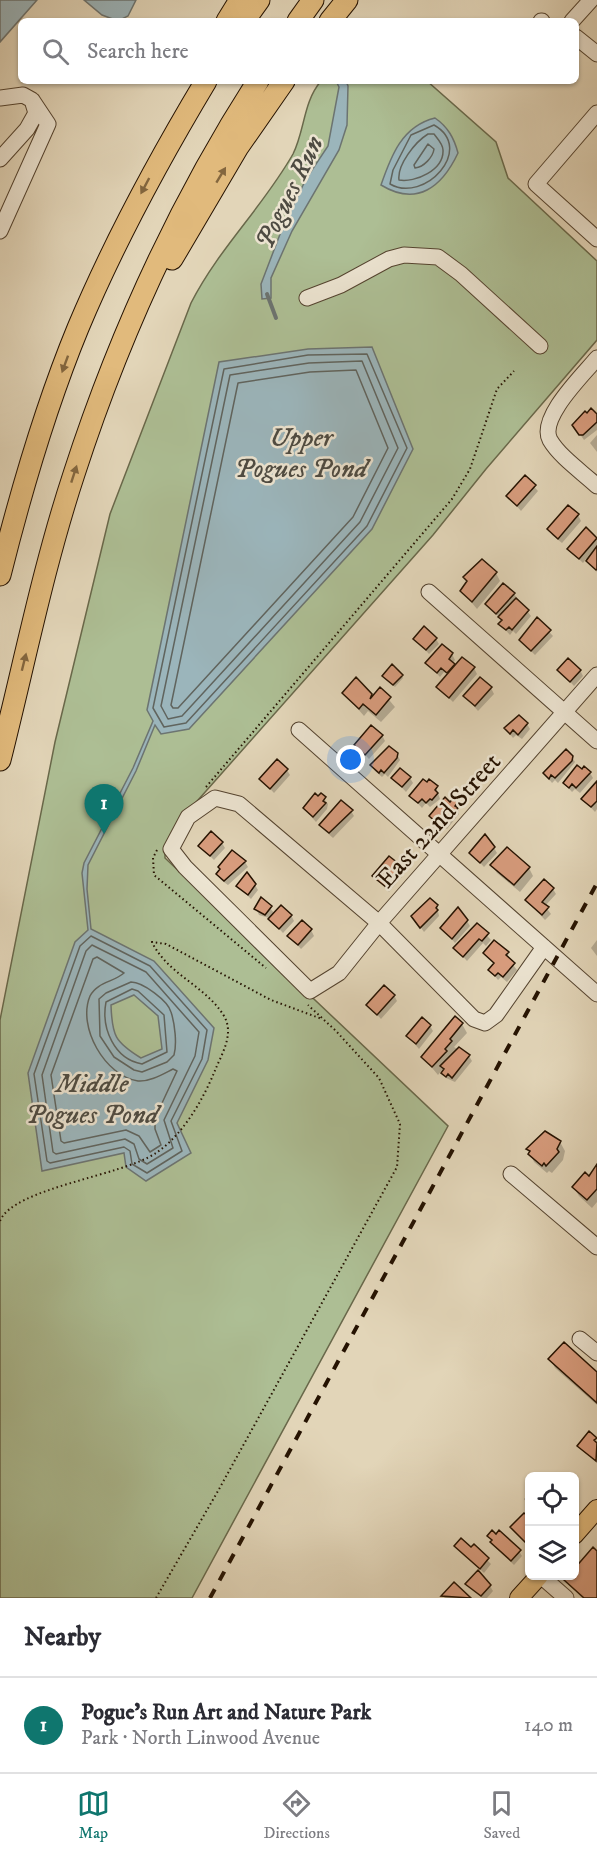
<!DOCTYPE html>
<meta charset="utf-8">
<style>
body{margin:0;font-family:"IM FELL DW Pica",serif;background:#f2f2f3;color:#2b2b33}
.controls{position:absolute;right:18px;bottom:18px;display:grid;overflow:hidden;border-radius:9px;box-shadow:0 2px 4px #0004}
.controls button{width:54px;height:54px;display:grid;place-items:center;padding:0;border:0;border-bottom:2px solid #e1e1e2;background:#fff;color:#2b2b33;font:30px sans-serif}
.you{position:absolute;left:351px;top:760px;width:21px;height:21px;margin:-15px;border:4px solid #fff;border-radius:50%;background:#1a73e8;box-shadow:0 0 0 9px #1a73e833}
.badge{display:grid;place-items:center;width:39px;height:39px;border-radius:50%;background:#0f766e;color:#fff;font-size:20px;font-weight:700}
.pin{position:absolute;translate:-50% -50px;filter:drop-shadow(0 2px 3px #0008)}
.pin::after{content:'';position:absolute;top:32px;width:21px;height:18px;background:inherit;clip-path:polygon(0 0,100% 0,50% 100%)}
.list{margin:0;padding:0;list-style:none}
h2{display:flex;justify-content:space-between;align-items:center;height:78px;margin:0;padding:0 24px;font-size:26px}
h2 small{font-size:20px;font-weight:400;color:#7c7c81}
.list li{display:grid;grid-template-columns:39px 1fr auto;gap:18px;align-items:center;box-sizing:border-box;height:96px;padding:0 24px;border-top:2px solid #e1e1e2}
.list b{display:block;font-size:22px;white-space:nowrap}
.list p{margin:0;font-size:20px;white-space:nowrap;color:#7c7c81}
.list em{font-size:20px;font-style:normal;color:#7c7c81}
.icon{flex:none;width:33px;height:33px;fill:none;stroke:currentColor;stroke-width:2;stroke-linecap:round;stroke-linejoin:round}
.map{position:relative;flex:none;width:597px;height:1598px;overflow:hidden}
.search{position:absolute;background:#fff;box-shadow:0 2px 4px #0004;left:18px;right:18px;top:18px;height:66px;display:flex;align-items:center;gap:15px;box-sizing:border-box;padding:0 21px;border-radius:9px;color:#7c7c81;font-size:22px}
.sheet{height:174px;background:#fff}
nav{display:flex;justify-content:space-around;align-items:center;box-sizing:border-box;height:84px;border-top:2px solid #e1e1e2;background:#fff;font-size:16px;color:#7c7c81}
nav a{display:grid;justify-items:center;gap:3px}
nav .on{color:#0f766e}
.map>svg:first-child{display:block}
.green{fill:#adbe94;stroke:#69684a;stroke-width:1.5}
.water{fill:#9bb5bb;stroke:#6c7471;stroke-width:1.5;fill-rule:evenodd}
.shadow{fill:#0003}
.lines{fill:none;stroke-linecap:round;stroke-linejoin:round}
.shore{stroke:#60645e;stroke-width:1.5}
.stream{stroke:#6c7471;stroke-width:4}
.building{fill:#d89c7d;stroke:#251201;stroke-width:1.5}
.minor-casing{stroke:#54432f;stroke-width:17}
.major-casing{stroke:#251201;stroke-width:20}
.highway-casing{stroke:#251201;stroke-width:23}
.path{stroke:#251201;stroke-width:2;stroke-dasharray:1.5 3;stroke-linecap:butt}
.minor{stroke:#ece4d1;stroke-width:15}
.major{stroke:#e1ba7c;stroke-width:18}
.highway{stroke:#e1ba7c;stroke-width:21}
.rail{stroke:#251201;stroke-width:4;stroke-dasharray:10 10;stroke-linecap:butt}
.oneway{fill:#83663e}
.labels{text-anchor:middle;stroke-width:5;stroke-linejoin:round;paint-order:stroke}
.street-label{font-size:26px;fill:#251201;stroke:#ece4d1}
.water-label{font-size:27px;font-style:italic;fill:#4e4b42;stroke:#ece4d1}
</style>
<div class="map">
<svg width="597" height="1598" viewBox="0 0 597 1598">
<rect width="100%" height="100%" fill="#e2d5b8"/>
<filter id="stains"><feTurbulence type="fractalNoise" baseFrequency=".00333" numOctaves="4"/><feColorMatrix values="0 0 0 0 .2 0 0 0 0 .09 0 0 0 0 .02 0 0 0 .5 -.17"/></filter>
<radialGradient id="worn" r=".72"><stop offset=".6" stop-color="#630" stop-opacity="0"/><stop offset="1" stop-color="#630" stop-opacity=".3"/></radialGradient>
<path class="green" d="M321,81H427L496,142L508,178L597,261V340L486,469L433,535L191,808L165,850V858L448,1126L192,1598H0V1020L55,742L110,514L191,303C219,248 263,207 293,154C305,130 303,102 321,81Z"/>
<path class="water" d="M0,0H37L0,42Z
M84,0H136L128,16L118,21L102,15Z
M336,81H346L348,86L347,125L339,150L292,231L271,278V298L262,299L261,284L282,229L306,179L328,146L339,87Z
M435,118C448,127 454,138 458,153C442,187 417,207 381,185C391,156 402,126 435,118Z
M372,347L413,449L372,529L189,729L161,734L155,725L136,771L88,865L87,889L91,929L154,961L214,1028L208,1060L177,1123L191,1153L146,1181L126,1167L124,1153L42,1171L28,1073L75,942L88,930L82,873L84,863L133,768L153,721L147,710L219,362L308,349ZM134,995L158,1016L162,1049L141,1058C115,1042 112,1036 111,1005Z"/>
<path class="shadow" d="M597,416V430L584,440L577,430Z
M597,435V452L590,443Z
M525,477L538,491L521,511L508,496Z
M578,515L581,521L562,543L552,535L549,529Z
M596,538L597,539V572L586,559L583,563L569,549Z
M496,573L500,581L477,609L462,591Z
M514,594L531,616L516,634L513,631L510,635L500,624V618L486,604Z
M537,619L553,636L535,655L520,640Z
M415,639H436L439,644L429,654Z
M442,646L452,654L455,660L452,664L456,667L474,668L477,674L453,702L438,687L448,675L444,672L440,677L427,663Z
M559,670H580L583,676L574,686Z
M402,676L403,678L395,687L385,678Z
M491,688L494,694L478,711L465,696Z
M380,689L395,707L381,722L368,711L364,716L344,693L372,697Z
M527,724L530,729L522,739L516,735L513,738L506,729Z
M382,735L385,741L369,759L356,745Z
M397,754L400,760L388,777L385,774L382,777L375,771L372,766Z
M572,757L575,762L558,783L555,780L552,783L545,774Z
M287,770L290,775L274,793L261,779Z
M590,773L593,778L580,793L575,789L572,792L564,783Z
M393,778H410L413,783L406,792Z
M597,783V809L595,812L583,799Z
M436,787L440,799L430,807L426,803L422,808L411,796Z
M321,795L328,804L327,809L316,822L304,809Z
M457,803L459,814L447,829L444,826L442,829L434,822L431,816L450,804Z
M351,811L354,816L333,838L324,830L321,825Z
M222,843L225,848L214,860L200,846Z
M494,848L497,853L484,867L471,853Z
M245,862L248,867L228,885L221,880L218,875Z
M492,865L529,868L533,876L520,892L497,873Z
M402,868L405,873L389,892L374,876Z
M255,885L258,890L251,899L238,886Z
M553,889L556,894L545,906L551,914L545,920L527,901Z
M262,899L275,914L291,915L294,921L283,933L269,918L259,915L255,906Z
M430,900L437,906L439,916L424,932L416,921Z
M467,921L470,926L455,943L442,928Z
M477,925L491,940L486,946L483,943L467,961L455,948Z
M311,930L314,936L301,949L289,936Z
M597,940V956L591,948Z
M484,953H508L509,960L517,970L507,982L501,977L498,980L490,970L495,965Z
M394,995L397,1001L381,1019L368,1005Z
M462,1024L467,1033L454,1047L469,1056L472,1061L455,1082L446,1078L442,1070L438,1075L423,1057Z
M430,1026L433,1031L419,1049L408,1036Z
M560,1142L565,1151L563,1160L552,1173L549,1171L547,1173L534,1162L528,1149Z
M597,1167V1202L592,1208L579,1196L574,1188L589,1178Z
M550,1359L597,1377V1405L555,1368Z
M589,1433L597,1444V1463L579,1446Z
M530,1492V1508L524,1499Z
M530,1521V1547L512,1528Z
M489,1536L519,1551L522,1556L514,1565L495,1547Z
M456,1546L471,1549L474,1547L491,1564L484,1573Z
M597,1553V1598H582L566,1580Z
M454,1584L469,1598H445L443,1596Z
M467,1584L490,1586L493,1591L487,1598H482Z"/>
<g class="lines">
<path class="shore" d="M434,125C476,149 424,204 390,184L393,170L411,135Z
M428,134H434C437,138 443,144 443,150C444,170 415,183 399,180C397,165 415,142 428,134Z
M428,144L434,149C433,157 424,167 415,168L414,165Z
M367,354L407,448L367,526L186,723L164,727L153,708L224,369L308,355Z
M362,361L398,448L360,522L182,716L168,719L161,706L230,375L309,363Z
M356,370L388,448L353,517L178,708H173L171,705L238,383L310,372Z
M91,936L150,966L207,1030L202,1059L171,1121L182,1151L147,1173L132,1164L130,1151L124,1147L50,1163L47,1161L34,1074L80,946Z
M92,945L146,972L199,1032L195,1056L164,1120L173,1148L147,1164L139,1159L134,1144L125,1139L56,1154L53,1152L42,1075L86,951Z
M97,957L124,973C114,982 97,982 90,996C77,1027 105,1076 138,1081C150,1082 163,1074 173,1069L177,1071L155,1118V1129L161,1145L150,1152L139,1136L126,1130L64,1143L61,1141L51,1075L93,959Z
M131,982C143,982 168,1001 171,1012C175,1024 177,1044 174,1055L167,1062L142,1072L134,1070L114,1057L100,1036L99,999L106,993Z
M132,989L138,991L164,1015L167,1052L142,1064C114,1059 101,1028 106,1002Z"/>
<path class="stream" d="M267,294L276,318"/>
</g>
<path class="building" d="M591,408L597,414V422L583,435H579L572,425L585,411L587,413Z
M525,475L536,485L517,506L506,496Z
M568,505L579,514L558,539L547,529Z
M586,527L597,538L579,559L567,549Z
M597,546V569L596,570L586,561Z
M482,559L497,572L472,602L460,591L467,581L463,577Z
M503,583L515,593L496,614L485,604Z
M516,598L529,610L512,630L509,627L506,630L498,624L502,620L498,617Z
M537,617L551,630L531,651L519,640Z
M424,626L437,638L426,650L413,639Z
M442,644L453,653L449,659L455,664L447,673L441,668L437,673L425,663Z
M462,657L475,667L449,698L436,687Z
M568,658L581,670L570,682L557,670Z
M392,664L403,675L393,685L382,676Z
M356,677L372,694L370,699L380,687L391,697L376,715L363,704L359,709L342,693Z
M480,677L492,687L475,706L463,696Z
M519,715L528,723L518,735L513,730L510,734L504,728Z
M371,725L383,735L365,755L354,745Z
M389,746L398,753L397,758L384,773L381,770L379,773L370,765Z
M566,749L573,756L572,761L555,778L551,775L549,779L543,773Z
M277,759L288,769L270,789L259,779Z
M577,765L582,769L584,766L591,772L576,788L572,784L569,788L563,783Z
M400,768L411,777L402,787L391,778Z
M423,779L427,782L429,779L438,786L435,790L438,793L432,800L430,799L426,803L422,799L418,803L409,796Z
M597,781V801L591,807L581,799Z
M315,793L318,796L321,793L326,797L323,801L326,803L313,817L303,808Z
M445,797L450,802L453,798L458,802L455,806L458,808L444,824L441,822L438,824L429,816Z
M341,800L353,810L329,833L319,825Z
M211,831L223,842L210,856L198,846Z
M485,834L495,847L480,863L469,853Z
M507,847L530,867L514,885L490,865Z
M232,850L246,861L224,881L216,874L220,869L218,867Z
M389,856L403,867L386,887L372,876Z
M247,872L256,884L248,895L236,886Z
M544,879L554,888L542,902L549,907L542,915L525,900Z
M261,897L272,906L265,915L254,909Z
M430,898L438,905L436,908L438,910L420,928L411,916Z
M281,905L292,915L279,929L268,919Z
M458,907L468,920L452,939L440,928Z
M302,920L312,929L298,945L287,936Z
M477,923L489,933L482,941L479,939L463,957L453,948Z
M494,940L509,952L506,955L515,963L503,977L498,973L495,976L488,970L494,963L483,953Z
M384,985L395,995L377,1015L366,1005Z
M455,1016L463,1023L450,1039L452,1041L445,1049L447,1051L432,1067L421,1057Z
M422,1017L431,1025L416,1044L406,1036Z
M459,1047L470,1055L452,1078L448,1074L446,1077L441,1073L444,1069L440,1066Z
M545,1131L561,1141L557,1149L559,1152L546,1166L544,1163L542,1166L528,1154L530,1151L526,1149Z
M597,1164V1189L587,1200L572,1187L585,1172L589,1176Z
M564,1342L597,1372V1403L548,1359Z
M589,1431L597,1438L594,1440L597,1443L596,1461L577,1446Z
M524,1513L530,1518V1542L527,1544L510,1527Z
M492,1530L496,1534L499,1530L521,1550L511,1561L490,1542L492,1540L487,1536Z
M461,1538L471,1547L474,1544L489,1558L480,1569L454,1546Z
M593,1547L597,1551V1598H584L564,1580L568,1576H574V1569Z
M478,1570L491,1585L481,1596L465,1584Z
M454,1582L471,1598H470L441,1596Z"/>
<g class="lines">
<defs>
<path id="minor" d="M541,21H542
M572,21L591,0
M576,37L597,54
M0,98L23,95L32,100L36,113L27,129L0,159
M597,113L536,184L597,239
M0,231L48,124L32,100
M307,298L341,285L389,259L404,255L438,257L461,274L540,346
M597,358C584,374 538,418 550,440C560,457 582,472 597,486
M429,592L597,741
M299,730L597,994
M544,947L496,1015L485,1023L474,1019L379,923L239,804L215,798L188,817L171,849L185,867L310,991L339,973L379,923L597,675
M511,1174L597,1247
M580,1339L597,1353
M541,1576L566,1598"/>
<path id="major" d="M574,1535L597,1509
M519,1598L539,1576"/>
<path id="highway" d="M227,21L240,0
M244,21L259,0
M298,21L313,0
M330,21L347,0
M172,259L238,147L284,81
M0,575C21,491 45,408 78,328C114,242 158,161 206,81
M0,760C24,665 43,568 74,474C119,335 179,204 258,81"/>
</defs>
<use href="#minor" class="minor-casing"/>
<use href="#major" class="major-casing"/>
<use href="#highway" class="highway-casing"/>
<path class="path" d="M206,787L452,499L470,469L497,389L514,371
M157,850L153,858L154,875L266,968
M0,1221C13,1188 122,1176 156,1153C184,1134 204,1098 216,1068C223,1052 234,1033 224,1016C206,986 167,974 152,942L166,944L271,1000L322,1019
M156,1598L218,1491L397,1167L400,1124L379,1078L336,1031L308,1005"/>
<use href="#minor" class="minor"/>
<use href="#major" class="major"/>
<use href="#highway" class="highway"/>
<path class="rail" d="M210,1598L597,883"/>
</g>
<defs><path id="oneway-solid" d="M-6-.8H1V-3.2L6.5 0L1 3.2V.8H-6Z" transform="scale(1.5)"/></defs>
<g class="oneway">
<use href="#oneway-solid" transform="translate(221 175) rotate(-59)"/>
<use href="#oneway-solid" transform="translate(145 186) rotate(118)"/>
<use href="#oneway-solid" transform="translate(65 364) rotate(110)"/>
<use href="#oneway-solid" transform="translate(74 474) rotate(-72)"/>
<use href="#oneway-solid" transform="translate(24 662) rotate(-76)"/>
</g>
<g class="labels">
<g class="street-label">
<text transform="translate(438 820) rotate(-48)" y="9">East 22nd Street</text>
</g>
<g class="water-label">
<text transform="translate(289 192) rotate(-64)" y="9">Pogues Run</text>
<text x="301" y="446">Upper<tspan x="301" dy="31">Pogues Pond</tspan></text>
<text x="92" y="1092">Middle<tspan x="92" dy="31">Pogues Pond</tspan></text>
</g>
</g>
<rect width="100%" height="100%" filter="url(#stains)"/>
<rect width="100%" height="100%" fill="url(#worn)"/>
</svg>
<div class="controls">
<button><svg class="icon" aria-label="locate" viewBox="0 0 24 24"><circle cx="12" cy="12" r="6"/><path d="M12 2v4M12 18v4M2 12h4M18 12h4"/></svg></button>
<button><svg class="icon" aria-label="layers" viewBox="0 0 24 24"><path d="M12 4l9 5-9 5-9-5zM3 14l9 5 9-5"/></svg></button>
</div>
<div class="you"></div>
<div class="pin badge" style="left:104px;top:834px">1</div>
<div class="search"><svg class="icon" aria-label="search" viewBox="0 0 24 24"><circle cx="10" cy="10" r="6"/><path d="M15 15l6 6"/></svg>Search here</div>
</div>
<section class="sheet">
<h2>Nearby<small></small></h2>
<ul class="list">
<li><span class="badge">1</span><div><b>Pogue's Run Art and Nature Park</b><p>Park · North Linwood Avenue</p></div><em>140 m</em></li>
</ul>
</section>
<nav>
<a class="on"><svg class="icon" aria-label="map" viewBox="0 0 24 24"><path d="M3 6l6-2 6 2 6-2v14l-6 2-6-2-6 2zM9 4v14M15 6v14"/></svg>Map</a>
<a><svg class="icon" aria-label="directions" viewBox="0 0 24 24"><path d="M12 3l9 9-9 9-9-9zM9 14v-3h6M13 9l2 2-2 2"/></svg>Directions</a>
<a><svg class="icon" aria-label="saved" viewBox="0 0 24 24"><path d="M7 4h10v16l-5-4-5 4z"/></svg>Saved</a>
</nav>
